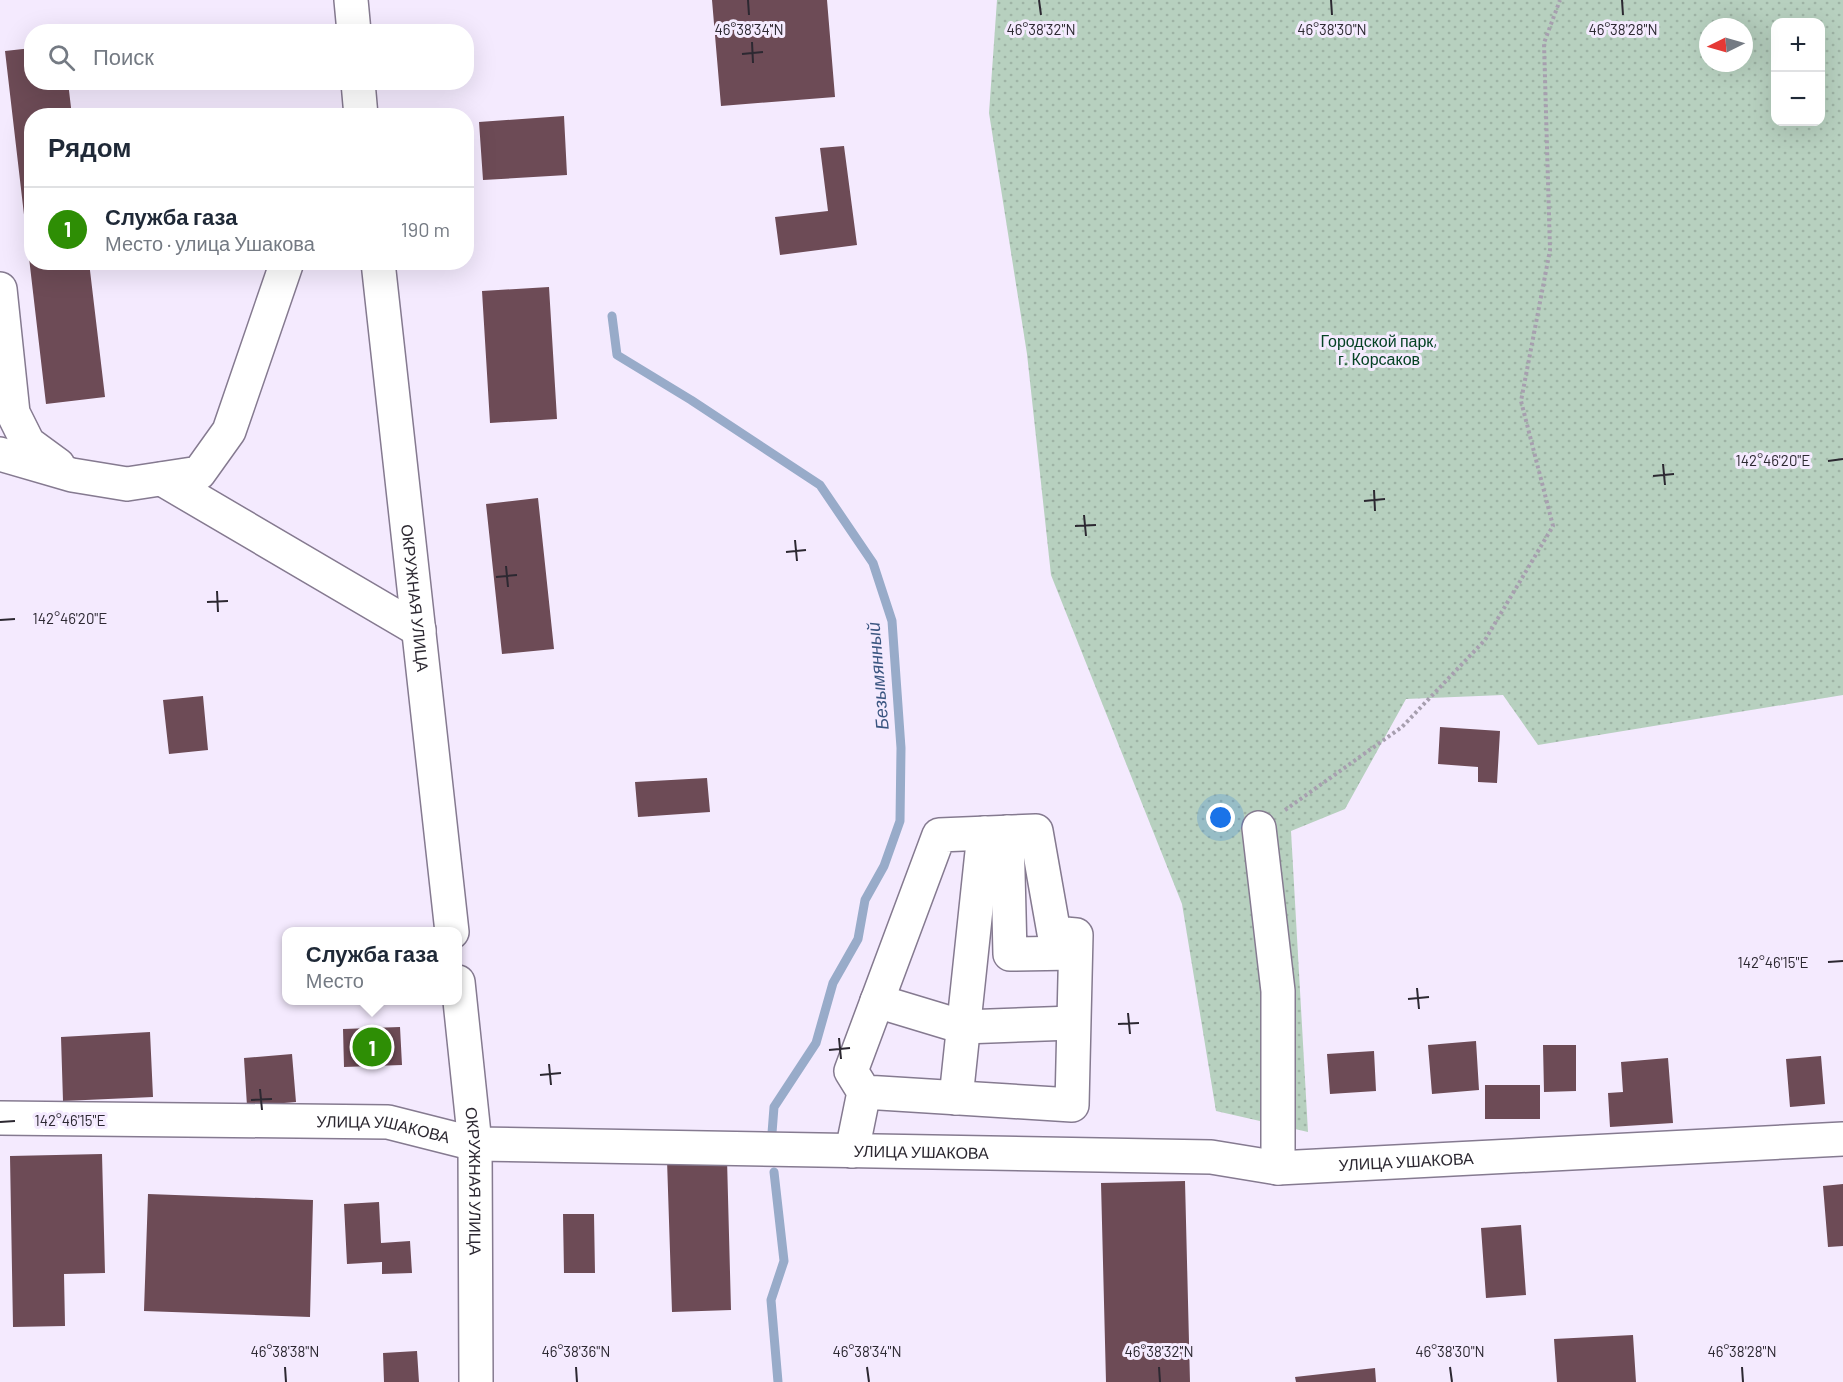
<!DOCTYPE html>
<html lang="ru">
<meta charset="utf-8">
<style>
body{margin:0;font-family:Barlow,sans-serif;background:#f6f6f7;color:#1f2937}
.controls{position:absolute;right:18px;top:18px;display:grid;overflow:hidden;border-radius:12px;box-shadow:0 6px 24px #0002}
.controls button{width:54px;height:54px;display:grid;place-items:center;padding:0;border:0;border-bottom:2px solid #e0e1e3;background:#fff;color:#1f2937;font:30px sans-serif}
.compass{position:absolute;left:1699px;top:18px;width:54px;height:54px;border-radius:50%;background:#fff;box-shadow:0 6px 24px #0002;rotate:265deg}
.you{position:absolute;left:1221px;top:818px;width:21px;height:21px;margin:-15px;border:4px solid #fff;border-radius:50%;background:#1a73e8;box-shadow:0 0 0 9px #1a73e833}
.badge{display:grid;place-items:center;width:39px;height:39px;border-radius:50%;background:#2e8e05;color:#fff;font-size:20px;font-weight:700}
.pin{position:absolute;translate:-50% -50%;border:3px solid #fff;box-shadow:0 2px 6px #0006}
.popup{position:absolute;left:282px;top:927px;width:180px;height:78px;box-sizing:border-box;display:grid;place-content:center;border-radius:12px;background:#fff;filter:drop-shadow(0 2px 4px #0005);font-size:20px;white-space:nowrap;color:#747a83}
.popup b{font-size:22px;color:#1f2937}
.popup::after{content:'';position:absolute;left:50%;top:100%;margin-left:-12px;border:12px solid transparent;border-top-color:#fff}
.list{margin:0;padding:0;list-style:none}
h2{display:flex;justify-content:space-between;align-items:center;height:78px;margin:0;padding:0 24px;font-size:26px}
h2 small{font-size:20px;font-weight:400;color:#747a83}
.list li{display:grid;grid-template-columns:39px 1fr auto;gap:18px;align-items:center;box-sizing:border-box;height:84px;padding:0 24px;border-top:2px solid #e0e1e3}
.list b{display:block;font-size:22px;white-space:nowrap}
.list p{margin:0;font-size:20px;white-space:nowrap;color:#747a83}
.list em{font-size:20px;font-style:normal;color:#747a83}
.icon{flex:none;width:33px;height:33px;fill:none;stroke:currentColor;stroke-width:2;stroke-linecap:round;stroke-linejoin:round}
.map{position:relative;flex:none;width:1843px;height:1382px;overflow:hidden}
.search{position:absolute;background:#fff;box-shadow:0 6px 24px #0002;left:24px;top:24px;width:450px;height:66px;display:flex;align-items:center;gap:15px;box-sizing:border-box;padding:0 21px;border-radius:24px;color:#747a83;font-size:22px}
.panel{position:absolute;background:#fff;box-shadow:0 6px 24px #0002;left:24px;top:108px;width:450px;height:162px;border-radius:24px}
.map>svg:first-child{display:block}
.park{fill:url(#park-dots);fill-rule:evenodd}
.lines{fill:none;stroke-linecap:round;stroke-linejoin:round}
.stream{stroke:#98abc9;stroke-width:9}
.building{fill:#6d4b56}
.minor-casing{stroke:#857a90;stroke-width:36}
.major-casing{stroke:#857a90;stroke-width:36}
.path{stroke:#a79faf;stroke-width:4;stroke-dasharray:3 3;stroke-linecap:butt}
.minor{stroke:#fff;stroke-width:33}
.major{stroke:#fff;stroke-width:33}
.ticks{fill:none;stroke:#2c2831;stroke-width:2}
.labels{text-anchor:middle;stroke-width:6;stroke-linejoin:round;paint-order:stroke}
.park-label{font-size:16px;fill:#054224;stroke:#f4eafe}
.street-label{font-size:16px;fill:#2c2831;stroke:#f4eafe}
.water-label{font-size:18px;font-style:italic;fill:#3a5580;stroke:#f4eafe}
.ticks-label{font-size:15px;text-anchor:middle;fill:#2c2831;stroke:#f4eafe;stroke-width:6;stroke-linejoin:round;paint-order:stroke}
</style>
<div class="map">
<svg width="1843" height="1382" viewBox="0 0 1843 1382">
<defs>
<pattern id="park-dots" width="8" height="8" patternUnits="userSpaceOnUse" patternTransform="scale(1.5)"><rect width="8" height="8" fill="#b7d0bf"/><path d="M2 2h.1M6 6h.1" fill="none" stroke="#9eb3a5" stroke-width="1.8" stroke-linecap="round"/></pattern>
</defs>
<rect width="100%" height="100%" fill="#f4eafe"/>
<path class="park" d="M997,0H1843V695L1538,745L1503,695L1406,699L1345,809L1291,831L1308,1132L1216,1111L1182,904L1051,575L1027,354L989,113ZM1776,22H1820V122H1776ZM1708,27H1744V63H1708Z"/>
<g class="lines">
<path class="stream" d="M612,316L617,355L691,400L820,485L873,563L892,621L901,748L900,821L884,866L865,900L858,939L833,983L816,1043L774,1107L772,1133
M774,1172L784,1261L771,1300L778,1382"/>
</g>
<path class="building" d="M712,0H827L835,97L721,106Z
M32,48V82H68L72,116H32V262H89L105,397L46,404L5,51Z
M564,116L567,175L483,180L479,122Z
M844,146L857,245L780,255L775,217L828,211L820,148Z
M549,287L557,419L490,423L482,291Z
M538,498L554,649L502,654L486,504Z
M203,696L208,750L169,754L163,700Z
M1440,727L1500,731L1497,783L1478,782V767L1438,764Z
M707,778L710,812L638,817L635,782Z
M400,1027L402,1065L344,1067L343,1029Z
M150,1032L153,1097L63,1101L61,1037Z
M1476,1041L1479,1090L1432,1094L1428,1045Z
M1543,1045H1576V1091L1544,1092Z
M1374,1051L1376,1091L1330,1094L1327,1054Z
M292,1054L296,1102L247,1106L244,1058Z
M1821,1056L1825,1104L1790,1107L1786,1059Z
M1668,1058L1673,1123L1610,1127L1608,1093L1623,1092L1621,1062Z
M1485,1085H1540V1119H1485Z
M102,1154L105,1273L64,1274L65,1326L13,1327L10,1156Z
M727,1159L731,1310L672,1312L667,1160Z
M1185,1181L1190,1382H1106L1101,1183Z
M1843,1184V1246L1828,1247L1823,1186Z
M148,1194L313,1200L310,1317L144,1311Z
M379,1202L381,1243L410,1241L412,1273L382,1274V1262L347,1264L344,1204Z
M563,1214H594L595,1273H564Z
M1521,1225L1526,1295L1486,1298L1481,1228Z
M1633,1335L1636,1382H1557L1554,1339Z
M417,1351L419,1382H384L383,1353Z
M1375,1368L1376,1382H1296L1295,1377Z"/>
<g class="lines">
<defs>
<g id="minor">
<path d="M0,289L13,413L28,443L58,465"/>
<path d="M0,454L72,475L127,484L199,473L229,431L287,262"/>
<path d="M162,479L419,630"/>
<path d="M1259,828L1278,991V1168"/>
<path d="M1007,832L1010,954L1075,953"/>
<path d="M877,1001L963,1027L1073,1023"/>
<path d="M956,1098L984,833"/>
<path id="s1" d="M0,1118L388,1122L475,1144L1211,1157L1278,1168L1843,1139"/>
<path d="M852,1151L864,1092L851,1071L939,835L1036,831L1054,933L1076,935L1072,1105L864,1092"/>
</g>
<g id="major">
<path d="M351,0L354,32"/>
<path d="M358,82L361,116"/>
<path id="s2" d="M378,262L452,932"/>
<path id="s3" d="M458,982L475,1144L476,1382"/>
</g>
</defs>
<use href="#minor" class="minor-casing"/>
<use href="#major" class="major-casing"/>
<path class="path" d="M1285,810L1402,727L1485,640L1553,526L1521,401L1550,250L1544,43L1560,0"/>
<use href="#minor" class="minor"/>
<use href="#major" class="major"/>
</g>
<path class="ticks" d="M748,0L749,15M1039,0L1041,15M1331,0L1332,15M1622,0L1623,15M752,42L753,63M742,54L763,52M1828,461L1843,459M1663,464L1665,485M1653,476L1674,474M1374,490L1375,511M1364,501L1385,499M1084,515L1086,536M1075,526L1096,525M795,540L797,561M786,552L806,550M506,566L508,587M496,577L517,575M217,591L218,612M207,602L228,601M0,620L15,619M1828,962L1843,961M1417,988L1419,1009M1408,999L1429,997M1128,1013L1130,1034M1118,1024L1139,1023M839,1038L841,1059M829,1050L850,1048M549,1064L551,1085M540,1075L561,1073M260,1089L262,1110M251,1100L272,1099M0,1122L15,1121M285,1367L286,1382M576,1367L577,1382M867,1367L869,1382M1159,1367L1160,1382M1450,1367L1452,1382M1742,1367L1743,1382"/>
<g class="labels">
<g class="park-label">
<text x="1379" y="347">Городской парк,<tspan x="1379" dy="18">г. Корсаков</tspan></text>
</g>
<g class="street-label">
<text dy="6" stroke="none"><textPath href="#s2" startOffset="338">ОКРУЖНАЯ УЛИЦА</textPath></text>
<text dy="6" stroke="none"><textPath href="#s1" startOffset="384">УЛИЦА УШАКОВА</textPath></text>
<text dy="6" stroke="none"><textPath href="#s1" startOffset="924">УЛИЦА УШАКОВА</textPath></text>
<text dy="6" stroke="none"><textPath href="#s1" startOffset="1410">УЛИЦА УШАКОВА</textPath></text>
<text dy="6" stroke="none"><textPath href="#s3" startOffset="200">ОКРУЖНАЯ УЛИЦА</textPath></text>
</g>
<g class="water-label">
<text transform="translate(878 676) rotate(-95)" y="6">Безымянный</text>
</g>
</g>
<g class="ticks-label">
<text x="749" y="35">46°38'34"N</text>
<text x="1041" y="35">46°38'32"N</text>
<text x="1332" y="35">46°38'30"N</text>
<text x="1623" y="35">46°38'28"N</text>
<text x="1773" y="466">142°46'20"E</text>
<text x="70" y="624">142°46'20"E</text>
<text x="1773" y="968">142°46'15"E</text>
<text x="70" y="1126">142°46'15"E</text>
<text x="285" y="1357">46°38'38"N</text>
<text x="576" y="1357">46°38'36"N</text>
<text x="867" y="1357">46°38'34"N</text>
<text x="1159" y="1357">46°38'32"N</text>
<text x="1450" y="1357">46°38'30"N</text>
<text x="1742" y="1357">46°38'28"N</text>
</g>
</svg>
<div class="controls">
<button>+</button>
<button>−</button>
</div>
<svg class="compass" viewBox="-18 -18 36 36"><path d="M0-13l5 13h-10z" fill="#e53935"/><path d="M0 13l5-13h-10z" fill="#747a83"/></svg>
<div class="you"></div>
<div class="pin badge" style="left:372px;top:1047px">1</div>
<div class="popup"><b>Служба газа</b>Место</div>
<div class="search"><svg class="icon" aria-label="search" viewBox="0 0 24 24"><circle cx="10" cy="10" r="6"/><path d="M15 15l6 6"/></svg>Поиск</div>
<section class="panel">
<h2>Рядом<small></small></h2>
<ul class="list">
<li><span class="badge">1</span><div><b>Служба газа</b><p>Место · улица Ушакова</p></div><em>190 m</em></li>
</ul>
</section>
</div>
